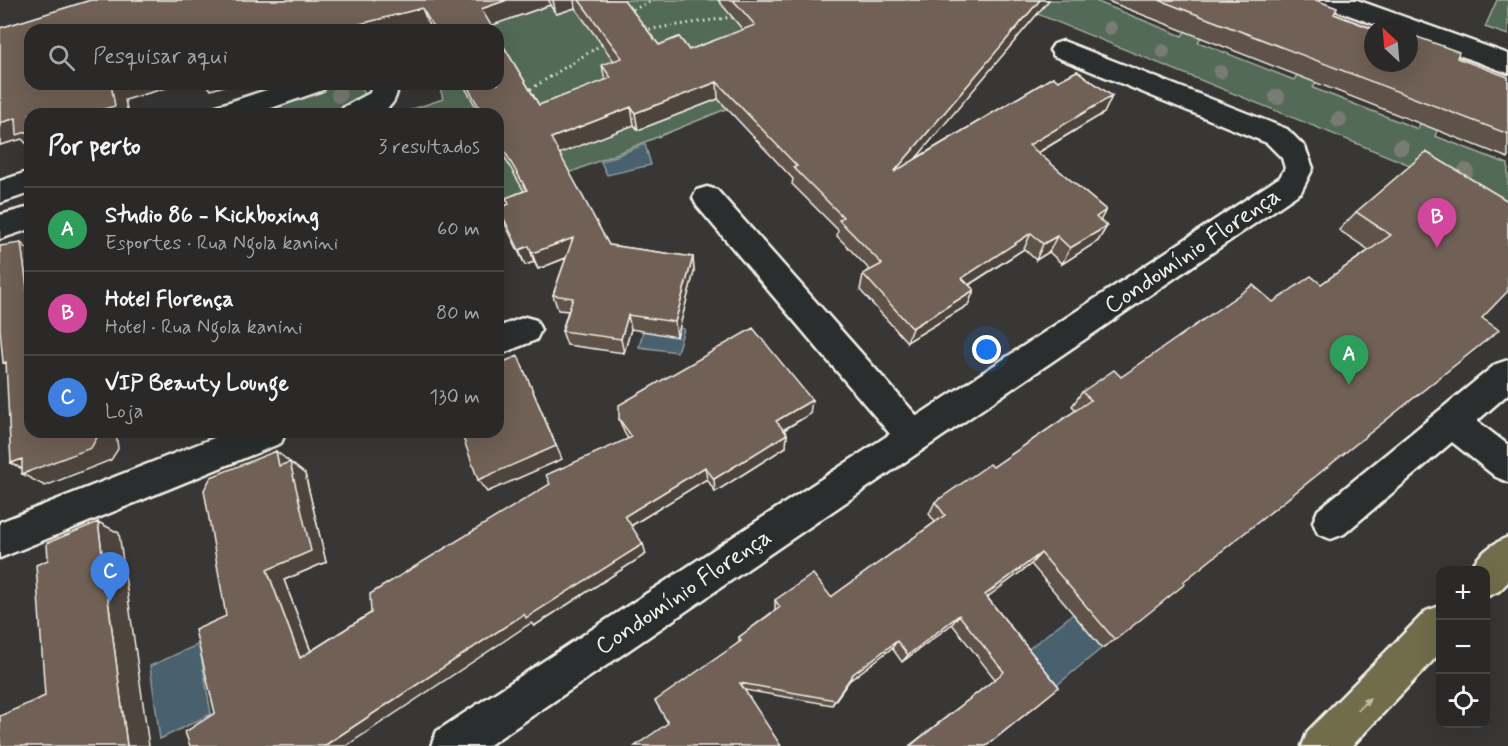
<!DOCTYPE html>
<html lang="pt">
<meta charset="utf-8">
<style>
body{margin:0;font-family:Mynerve,sans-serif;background:#363534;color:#f1f3f6}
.controls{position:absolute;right:18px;bottom:18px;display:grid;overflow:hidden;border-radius:12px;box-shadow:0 6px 24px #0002}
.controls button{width:54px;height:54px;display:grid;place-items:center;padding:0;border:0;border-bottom:2px solid #464545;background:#2a2928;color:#f1f3f6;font:30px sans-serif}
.compass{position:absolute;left:1364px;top:18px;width:54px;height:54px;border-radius:50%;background:#2a2928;box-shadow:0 6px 24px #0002;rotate:334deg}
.you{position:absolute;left:987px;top:350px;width:21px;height:21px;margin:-15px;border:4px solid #fff;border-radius:50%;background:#1a73e8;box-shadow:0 0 0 9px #1a73e833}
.badge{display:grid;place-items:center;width:39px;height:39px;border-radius:50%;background:#ff9aa2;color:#fff;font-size:20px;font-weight:700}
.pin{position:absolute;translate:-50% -50px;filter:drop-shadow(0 2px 3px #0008)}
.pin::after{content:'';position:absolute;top:32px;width:21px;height:18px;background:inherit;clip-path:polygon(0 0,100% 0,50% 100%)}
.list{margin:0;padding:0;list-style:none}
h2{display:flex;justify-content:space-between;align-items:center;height:78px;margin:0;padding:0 24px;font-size:26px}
h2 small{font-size:20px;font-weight:400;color:#a5a6a8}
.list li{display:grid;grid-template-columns:39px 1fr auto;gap:18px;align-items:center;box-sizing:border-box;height:84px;padding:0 24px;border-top:2px solid #464545}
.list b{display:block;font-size:22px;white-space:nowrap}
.list p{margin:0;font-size:20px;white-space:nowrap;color:#a5a6a8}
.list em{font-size:20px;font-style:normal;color:#a5a6a8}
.icon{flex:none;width:33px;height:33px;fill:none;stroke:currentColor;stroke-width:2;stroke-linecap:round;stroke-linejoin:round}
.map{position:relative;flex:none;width:1508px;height:746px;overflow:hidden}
.search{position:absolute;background:#2a2928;box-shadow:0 6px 24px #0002;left:24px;top:24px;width:480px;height:66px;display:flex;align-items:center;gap:15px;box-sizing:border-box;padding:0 21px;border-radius:18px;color:#a5a6a8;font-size:22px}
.panel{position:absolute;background:#2a2928;box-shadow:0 6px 24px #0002;left:24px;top:108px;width:480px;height:330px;border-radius:18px}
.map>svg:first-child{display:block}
.green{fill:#536a57;stroke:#a4aea0;stroke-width:1.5}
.water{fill:#4a616e;stroke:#8e9b9f;stroke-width:1.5}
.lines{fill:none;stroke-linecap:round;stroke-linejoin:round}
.minor-casing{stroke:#f4f1e8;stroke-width:5}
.major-casing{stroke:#f4f1e8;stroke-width:5}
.path{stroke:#f4f1e8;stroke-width:3;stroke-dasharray:1.5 4;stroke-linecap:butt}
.minor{fill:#2a2d2e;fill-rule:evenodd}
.major{fill:#716d4b;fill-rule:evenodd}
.tree{fill:#787c74}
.wall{fill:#5f534a;stroke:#f4f1e8;stroke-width:1.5}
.shaded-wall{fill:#4e443c;stroke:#f4f1e8;stroke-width:1.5}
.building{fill:#6f6156;stroke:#f4f1e8;stroke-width:1.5}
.oneway{fill:#c0bca9}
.labels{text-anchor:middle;stroke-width:6;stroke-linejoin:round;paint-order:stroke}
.street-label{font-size:24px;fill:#f4f1e8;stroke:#2a2d2e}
</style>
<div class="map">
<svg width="1508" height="746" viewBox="0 0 1508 746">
<rect width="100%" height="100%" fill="#383736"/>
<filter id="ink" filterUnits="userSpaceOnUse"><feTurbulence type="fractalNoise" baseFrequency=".0167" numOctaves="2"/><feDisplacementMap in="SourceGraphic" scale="12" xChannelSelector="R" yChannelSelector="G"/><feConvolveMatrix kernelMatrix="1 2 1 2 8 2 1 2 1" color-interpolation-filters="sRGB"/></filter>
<g filter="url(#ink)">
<path class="green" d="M597,0H993L498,202V114H398L443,99L439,84H498V30H489L487,27L550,5L557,14Z
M1003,0H1093L1182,36L1206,0L1215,15L1198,42L1294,80L1325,26L1328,59L1313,88L1418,129L1444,68L1448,104L1435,136L1508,164V205Z
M1497,0H1508V35L1485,27Z
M334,84H361L364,93C347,121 283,114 255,114Z"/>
<path class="water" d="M645,144L651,165L607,175L601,162Z
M658,325L684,329L677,352L639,347L643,331Z
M1073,614L1102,648L1051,690L1022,654Z
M199,644L211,714L160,739L150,666Z"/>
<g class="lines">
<defs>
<path id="minor" d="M1321,0H1357L1508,54V73L1409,37V27H1382L1324,6Z
M1063,41L1287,129L1305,147L1313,168L1301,192L488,746H431L437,731L890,434L697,206L693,198L697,190L707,187L717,190L917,416L1280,177L1285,168L1282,158L1267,143L1054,56L1050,50L1054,44Z
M285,84H327L323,90L254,114H210L214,107Z
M372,84H398C396,120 366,114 340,114L344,107L370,93Z
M30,171V193L0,203V181Z
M30,207V229L0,239V215Z
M525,317L536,320L541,330L536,340L498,355V327Z
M1508,360V394L1477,421L1508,445V482L1496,477L1452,442L1344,534L1331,539L1318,534L1313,522L1318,510L1496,364Z
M229,432H286L281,443L0,558V522Z"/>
<path id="major" d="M1508,537V582L1499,591L1486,597V570H1470C1477,555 1493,543 1508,537Z
M1440,606V653L1352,746H1302L1308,731L1426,611Z"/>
</defs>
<use href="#minor" class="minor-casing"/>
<use href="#major" class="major-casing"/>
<path class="path" d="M628,12L654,0
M644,30L733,17
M526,92L604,43"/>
<use href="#minor" class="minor"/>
<use href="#major" class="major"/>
</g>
<g class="tree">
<circle cx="1110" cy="28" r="7"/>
<circle cx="1163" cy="51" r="7"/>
<circle cx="1220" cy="72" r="7"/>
<circle cx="339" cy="95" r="8"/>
<circle cx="1277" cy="97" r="8"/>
<circle cx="1339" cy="120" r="8"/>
<circle cx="1401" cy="147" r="8"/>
<circle cx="1466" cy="171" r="8"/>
</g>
<path class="wall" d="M91,0H624L659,45L679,37L689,50L743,30L718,0H1049L915,159L1053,77L1058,81L1077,71L1112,96L1104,113L1038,153L1106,210L1100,220L1107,226L1098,241L1062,264L1049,252L1036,260L1024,249L969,285L974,290L968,305L907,342L860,290L863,274L870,270L837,236L838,230L792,184L793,179L718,99L638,130L634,125L559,153L609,245L693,257L694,272L677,337L631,329L624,353L567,345L562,331L568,311L558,310L553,295L566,258L538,269L534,262L525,265L505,224L499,208L509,204L506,198L524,191L498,146V114H480L463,84H498V37L539,105L605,81L602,65L614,61L575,8L556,14L550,5L491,25L494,30H432L429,26L412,30H30V84H179L125,100L128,114H30V147L22,139L0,145V28Z
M1105,0H1316L1334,14L1508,78V158Z
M1508,201L1183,582L1115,640L1102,648L1031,564L987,597L1059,687L986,746H909L995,679L952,624L902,662L892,648L849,681L832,705L745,690L668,723L739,642V637L775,610V600L831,597L935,522L929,514L935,502L993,467L1076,410L1072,406L1082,392L1121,377L1273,302L1321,284L1369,250L1339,230L1356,212Z
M810,414L784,430L787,434L786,447L715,492L707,479L631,526L646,554L534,626L531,623L215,713L289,462L305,474L326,562L284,580L311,651L371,613L628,439L624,432L619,419Z"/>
<path class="shaded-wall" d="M507,0H549L550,5L487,27L481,9Z
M553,0H574L575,8L556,14Z
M1040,0H1049L891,188L894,172Z
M422,8L429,26L412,30H337Z
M717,82L718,99L638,130L635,113Z
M111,84H179L125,100L128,114H86Z
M207,84H230L211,90Z
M1112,96L1104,113L1022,162L1029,145Z
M631,107L634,125L556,155L551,138Z
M16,118L30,131V147L22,139L0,145V123Z
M1106,210L1097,226L1096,217Z
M1107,226L1098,241L1062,264L1070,248Z
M1031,233L1024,249L956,293L962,278Z
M1057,236L1049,252L1036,260L1043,244Z
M573,238L578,253L538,269L532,253Z
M21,243L30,251V309Z
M529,246L534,262L525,265L519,250Z
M693,257L694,272L677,337L675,322Z
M974,290L968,305L907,342L912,328Z
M628,315L631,329L624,353L621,339Z
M518,356L562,459L487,492L478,480Z
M812,400L810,414L776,434V421Z
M97,432H116L118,449L111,460L45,486L22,474L28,472L11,463Z
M787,434L786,447L715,492L714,479Z
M276,451L305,474L326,562L284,580L316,665L300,658L267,570L279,466Z
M705,467L707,479L629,527L625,516Z
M98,522L119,533L149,746H127Z
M643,544L646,554L534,626L531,623L346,746H324L524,614Z
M1041,553L1031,564L977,605L985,595Z
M959,615L952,624L902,662L908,655Z
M897,641L892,648L849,681L832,705L853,674Z"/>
<path class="building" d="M91,0H507L481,9L494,30H435L422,8L337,30H30V84H111L115,106L86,114H30V131L17,135L16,118L0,123V28Z
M579,0H624L659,45L679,37L689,50L755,25L733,0H1040L894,172L1053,77L1058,81L1077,71L1112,96L1029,145L1106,210L1096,217L1107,226L1070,248L1057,236L1043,244L1031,233L962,278L974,290L912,328L863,274L882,264L839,220L843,217L793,167L797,166L717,82L635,113L631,107L551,138L609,245L693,257L675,322L628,315L621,339L562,331L573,298L553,295L573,238L532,253L529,246L519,250L499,208L509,204L506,198L527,190L498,140V114H483L466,84H498V37L539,105L611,78L602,65L622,58Z
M1159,0H1316L1337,8L1334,14L1373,29V63H1409V34L1459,52L1457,58L1508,77V134Z
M1426,152L1508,201V291L1482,318L1499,330L1183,582L1185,584L1115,640L1041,553L985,595L1059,687L986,746H910L1004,672L959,615L908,655L897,641L853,674L835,700L740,683L781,746H635L668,723L655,701L741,641L739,637L780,607L775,600L813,574L831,597L945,515L935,502L990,464L993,467L1091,400L1082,392L1114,370L1121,377L1253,285L1273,302L1311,276L1321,284L1391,235L1356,212Z
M21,243L30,309V432H97L98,436L91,448L22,474V459L11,463L6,362L3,363L0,329V246Z
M753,328L812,400L776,421L787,434L714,479L705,467L625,516L643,544L526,618L524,614L324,746H190L185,732L215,713L195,630L226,616L204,490L211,477L276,451L279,466L290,462L311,551L267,570L300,658L371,613L370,594L550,484L546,475L632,437L619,419V405Z
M518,356L556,446L478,480L461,432H498V364Z
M98,522L127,746H0V716L45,696L36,565L48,560L47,543Z"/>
<defs><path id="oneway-solid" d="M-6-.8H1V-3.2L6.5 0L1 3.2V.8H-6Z" transform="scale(1.5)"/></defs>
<use class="oneway" href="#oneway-solid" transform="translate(1364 704) rotate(-46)"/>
</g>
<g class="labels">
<g class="street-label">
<text transform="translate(1192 250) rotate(-34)" y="8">Condomínio Florença</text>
<text transform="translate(683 591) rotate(-34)" y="8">Condomínio Florença</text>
</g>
</g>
</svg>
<div class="controls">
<button>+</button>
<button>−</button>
<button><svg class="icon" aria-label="locate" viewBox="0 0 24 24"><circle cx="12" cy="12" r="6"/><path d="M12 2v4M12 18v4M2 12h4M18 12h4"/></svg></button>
</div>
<svg class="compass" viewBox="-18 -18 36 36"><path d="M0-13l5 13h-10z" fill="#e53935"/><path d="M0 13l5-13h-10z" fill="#a5a6a8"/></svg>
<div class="you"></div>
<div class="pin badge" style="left:1349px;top:385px;background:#2e9e5b">A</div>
<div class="pin badge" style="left:1437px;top:248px;background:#d1479c">B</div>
<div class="pin badge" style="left:110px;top:602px;background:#3f7fe0">C</div>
<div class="search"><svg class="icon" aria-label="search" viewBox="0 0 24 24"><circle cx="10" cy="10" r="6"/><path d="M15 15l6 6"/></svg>Pesquisar aqui</div>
<section class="panel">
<h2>Por perto<small>3 resultados</small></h2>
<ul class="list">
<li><span class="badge" style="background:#2e9e5b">A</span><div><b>Studio 86 - Kickboxing</b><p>Esportes · Rua Ngola kanini</p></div><em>60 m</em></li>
<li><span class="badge" style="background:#d1479c">B</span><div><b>Hotel Florença</b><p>Hotel · Rua Ngola kanini</p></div><em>80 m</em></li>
<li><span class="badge" style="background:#3f7fe0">C</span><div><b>VIP Beauty Lounge</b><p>Loja</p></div><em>130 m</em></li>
</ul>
</section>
</div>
